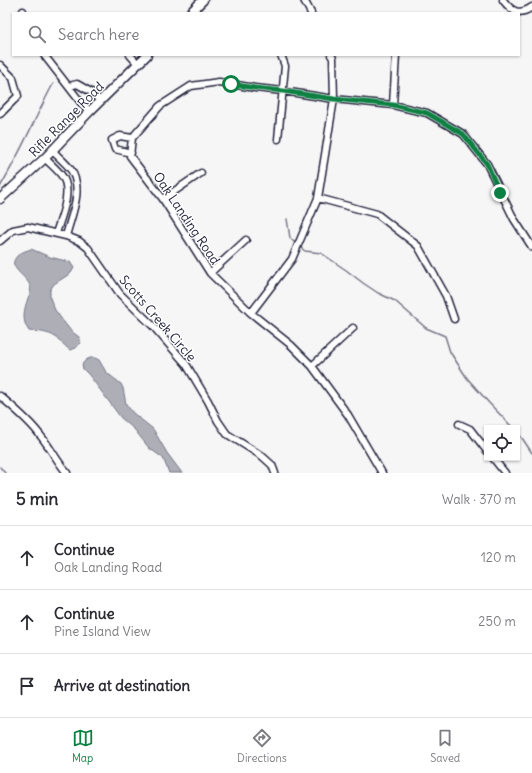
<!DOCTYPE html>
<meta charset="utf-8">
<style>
body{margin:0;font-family:Delius,sans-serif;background:#f7f7f7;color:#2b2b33}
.controls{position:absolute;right:12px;bottom:12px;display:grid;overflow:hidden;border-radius:0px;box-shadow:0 1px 3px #0004}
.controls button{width:36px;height:36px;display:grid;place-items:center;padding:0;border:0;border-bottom:1px solid #e1e1e2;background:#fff;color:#2b2b33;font:20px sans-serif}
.stop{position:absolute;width:12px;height:12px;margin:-9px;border:3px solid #0b8043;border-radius:50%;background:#fff}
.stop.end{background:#0b8043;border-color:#fff;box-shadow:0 1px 4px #0008}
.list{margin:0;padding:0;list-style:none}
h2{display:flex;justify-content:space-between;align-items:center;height:52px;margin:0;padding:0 16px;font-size:17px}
h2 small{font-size:13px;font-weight:400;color:#7c7c81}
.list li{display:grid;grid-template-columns:26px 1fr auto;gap:12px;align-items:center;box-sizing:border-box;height:64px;padding:0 16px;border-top:1px solid #e1e1e2}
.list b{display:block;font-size:15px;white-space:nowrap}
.list p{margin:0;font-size:13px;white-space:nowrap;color:#7c7c81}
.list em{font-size:13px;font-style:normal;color:#7c7c81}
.icon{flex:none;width:22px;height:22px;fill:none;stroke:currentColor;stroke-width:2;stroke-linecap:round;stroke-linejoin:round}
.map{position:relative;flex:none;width:532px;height:473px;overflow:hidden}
.search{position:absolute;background:#fff;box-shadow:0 1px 3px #0004;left:12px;right:12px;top:12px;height:44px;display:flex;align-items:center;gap:10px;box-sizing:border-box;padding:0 14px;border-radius:0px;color:#7c7c81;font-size:15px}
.sheet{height:244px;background:#fff}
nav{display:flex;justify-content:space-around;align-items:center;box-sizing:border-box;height:56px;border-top:1px solid #e1e1e2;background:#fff;font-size:11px;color:#7c7c81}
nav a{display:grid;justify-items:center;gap:2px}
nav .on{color:#0b8043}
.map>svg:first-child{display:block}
.water{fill:#aeaeb7;stroke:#767685}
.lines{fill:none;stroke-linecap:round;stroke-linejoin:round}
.stream{stroke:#767685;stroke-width:1.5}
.minor-casing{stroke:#22223b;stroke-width:9}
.major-casing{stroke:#22223b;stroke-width:11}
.minor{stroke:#fff;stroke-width:6}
.major{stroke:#fff;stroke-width:8}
.route{stroke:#0b8043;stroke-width:5}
.labels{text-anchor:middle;stroke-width:3;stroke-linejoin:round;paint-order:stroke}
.street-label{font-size:13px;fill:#22223b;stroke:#fff}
</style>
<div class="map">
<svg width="532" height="473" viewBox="0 0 532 473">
<rect width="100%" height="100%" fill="#f6f6f7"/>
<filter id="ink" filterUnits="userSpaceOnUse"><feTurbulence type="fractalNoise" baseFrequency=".025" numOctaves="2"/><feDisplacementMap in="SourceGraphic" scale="8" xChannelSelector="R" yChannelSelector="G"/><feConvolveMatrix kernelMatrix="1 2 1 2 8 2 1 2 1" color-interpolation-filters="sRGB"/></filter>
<g filter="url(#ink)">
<path class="water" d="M31,249L50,257L70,262L74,268L71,273L54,284L50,290V298L55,310L63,321L71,331L79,337L81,343L77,347L70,350C62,344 57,335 46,333C40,331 35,332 29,331C21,320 24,310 28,298C30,294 31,291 30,286C28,278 11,269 14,261C17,253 25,251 31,249Z
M90,358H95L99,360L106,372L121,384L123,388L126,404L133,413L153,429L167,453L182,473H169L163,458L149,448L134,429L121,418L110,403L89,375L83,369L82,364L86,360Z"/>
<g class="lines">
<path class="stream" d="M0,187C20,154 35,118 53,84
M287,219L290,238L294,242
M301,248L305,251L321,253L346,270L363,283L378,293L395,301L426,328L445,336L450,352L467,378L489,403L513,428
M517,433L522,438L532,453
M0,467L5,473"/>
<defs>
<path id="minor" d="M304,0L311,13
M503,0C512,12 519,16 532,7
M23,11V13
M44,55L82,104L90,111
M130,55L138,64
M0,65L13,78L18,96L0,114
M69,86L77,84L91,92L100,101
M393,105L396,55
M278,139L285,66L281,55
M52,150C58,157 66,163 71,170C84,189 71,216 66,236
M131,153L115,149L112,140L120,136L132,138
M45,158C50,164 57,169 62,176C73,190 61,218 56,233
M318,198L377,214L418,246L446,296L454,319
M163,199L201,173
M0,241L13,230L28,227L66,236L79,241L88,248L120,294L153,326L186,364L208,401L218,421L227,434L262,456L272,465L275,473
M210,273L246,240
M251,313L292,259L318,198L334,99L333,58L331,55
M312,366L353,328
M0,396C14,408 29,420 40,435C50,447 57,461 67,473
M459,424L470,429L487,451
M493,458L505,473
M382,473L348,415L312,366L291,345L251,313L210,273L163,199L130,156L132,138L160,106L191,86L219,82L255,88L283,91L334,99L393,105L427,113L463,134L487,164L514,219L532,247"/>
<path id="major" d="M190,13L203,0
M0,199L45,158L90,111L147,55"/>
</defs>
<use href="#minor" class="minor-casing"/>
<use href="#major" class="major-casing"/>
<use href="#minor" class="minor"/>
<use href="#major" class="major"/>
</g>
</g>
<g class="lines" filter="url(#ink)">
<path class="route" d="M231,84L255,88L283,91L334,99L393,105L427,113L463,134L487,164L500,193"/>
</g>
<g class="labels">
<g class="street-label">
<text transform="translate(66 119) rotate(-45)" y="5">Rifle Range Road</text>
<text transform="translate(187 218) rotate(56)" y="5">Oak Landing Road</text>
<text transform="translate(158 318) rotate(49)" y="5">Scotts Creek Circle</text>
</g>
</g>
</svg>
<div class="controls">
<button><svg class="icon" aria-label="locate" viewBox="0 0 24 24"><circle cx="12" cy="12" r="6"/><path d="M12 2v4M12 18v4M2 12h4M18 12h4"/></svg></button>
</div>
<div class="stop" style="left:231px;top:84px"></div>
<div class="stop end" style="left:500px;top:193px"></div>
<div class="search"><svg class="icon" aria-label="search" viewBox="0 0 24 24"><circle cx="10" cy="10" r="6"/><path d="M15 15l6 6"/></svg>Search here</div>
</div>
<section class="sheet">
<h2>5 min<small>Walk · 370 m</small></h2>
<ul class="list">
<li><svg class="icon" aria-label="ahead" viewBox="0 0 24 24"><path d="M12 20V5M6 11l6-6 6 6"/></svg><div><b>Continue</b><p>Oak Landing Road</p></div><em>120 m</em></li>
<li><svg class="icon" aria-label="ahead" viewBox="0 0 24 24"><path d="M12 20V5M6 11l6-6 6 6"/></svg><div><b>Continue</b><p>Pine Island View</p></div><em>250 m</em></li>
<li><svg class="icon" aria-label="arrive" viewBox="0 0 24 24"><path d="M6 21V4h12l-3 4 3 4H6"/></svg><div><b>Arrive at destination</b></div></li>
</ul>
</section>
<nav>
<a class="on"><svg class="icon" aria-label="map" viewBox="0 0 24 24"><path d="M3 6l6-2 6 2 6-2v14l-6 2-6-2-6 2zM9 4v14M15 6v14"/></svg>Map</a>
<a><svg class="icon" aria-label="directions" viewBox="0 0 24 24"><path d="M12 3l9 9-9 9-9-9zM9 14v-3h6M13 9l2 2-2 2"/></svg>Directions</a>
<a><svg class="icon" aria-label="saved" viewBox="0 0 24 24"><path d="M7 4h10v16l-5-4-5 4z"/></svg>Saved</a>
</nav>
